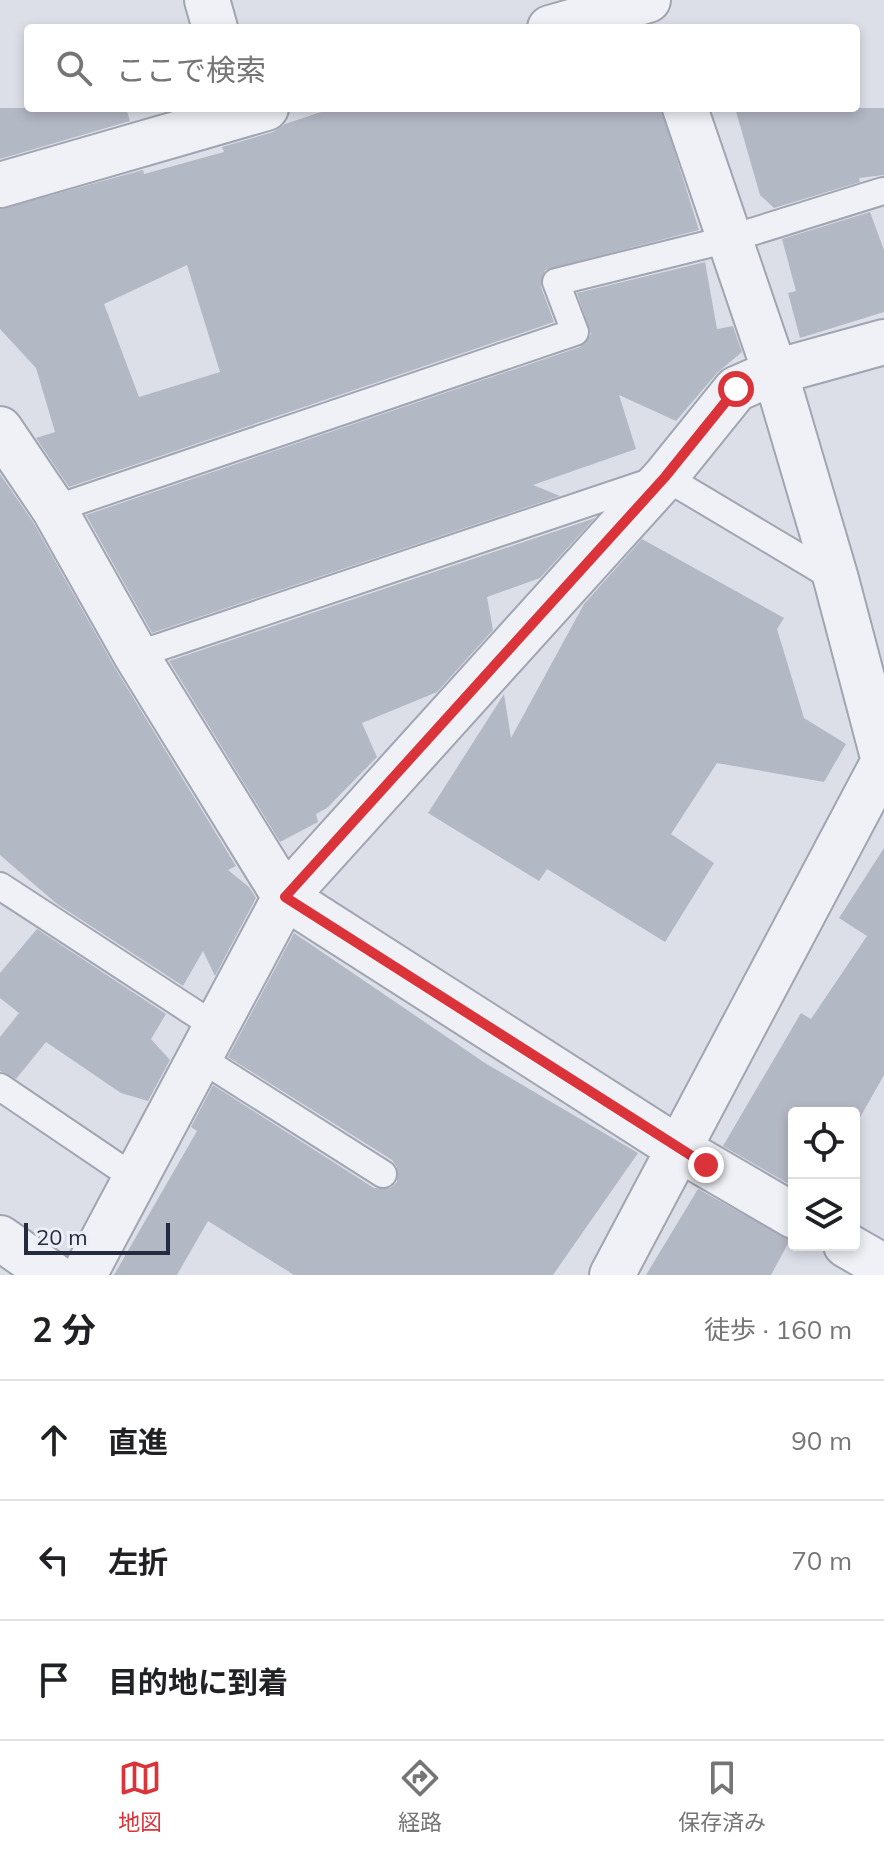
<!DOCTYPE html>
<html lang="ja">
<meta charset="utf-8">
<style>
body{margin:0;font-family:Mulish,"Noto Sans JP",sans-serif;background:#f2f2f2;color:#202124}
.controls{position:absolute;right:24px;bottom:24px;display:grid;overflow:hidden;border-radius:8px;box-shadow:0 4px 12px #0003}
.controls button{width:72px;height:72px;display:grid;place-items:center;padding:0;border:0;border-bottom:2px solid #e0e0e0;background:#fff;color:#202124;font:40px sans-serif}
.scale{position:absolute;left:24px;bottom:20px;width:146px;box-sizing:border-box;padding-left:8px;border:4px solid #242b3f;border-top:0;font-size:22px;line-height:28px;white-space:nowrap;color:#242b3f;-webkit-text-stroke:6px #ebeef5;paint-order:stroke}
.stop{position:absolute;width:24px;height:24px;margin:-18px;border:6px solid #db333a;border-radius:50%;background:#fff}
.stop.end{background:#db333a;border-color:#fff;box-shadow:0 2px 8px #0008}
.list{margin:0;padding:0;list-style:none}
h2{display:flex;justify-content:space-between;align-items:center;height:104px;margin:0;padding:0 32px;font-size:34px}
h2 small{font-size:26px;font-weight:400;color:#757577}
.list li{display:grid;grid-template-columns:52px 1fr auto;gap:24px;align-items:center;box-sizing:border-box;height:120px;padding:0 32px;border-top:2px solid #e0e0e0}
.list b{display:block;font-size:30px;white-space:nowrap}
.list em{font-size:26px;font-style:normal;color:#757577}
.icon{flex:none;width:44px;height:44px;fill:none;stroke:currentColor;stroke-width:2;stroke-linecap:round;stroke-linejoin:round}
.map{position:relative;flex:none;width:884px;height:1275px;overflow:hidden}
.search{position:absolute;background:#fff;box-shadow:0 4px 12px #0003;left:24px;right:24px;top:24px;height:88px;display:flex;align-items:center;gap:20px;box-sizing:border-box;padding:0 28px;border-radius:8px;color:#757577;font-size:30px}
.sheet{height:464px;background:#fff}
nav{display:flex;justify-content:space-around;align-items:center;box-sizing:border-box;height:112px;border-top:2px solid #e0e0e0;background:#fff;font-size:22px;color:#757577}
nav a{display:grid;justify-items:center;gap:4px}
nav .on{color:#db333a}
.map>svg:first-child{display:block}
.building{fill:#b3b8c5;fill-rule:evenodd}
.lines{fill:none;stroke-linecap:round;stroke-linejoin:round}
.lane-casing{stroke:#a1a5b2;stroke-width:30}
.street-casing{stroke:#a1a5b2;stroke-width:48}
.lane{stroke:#eff1f6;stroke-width:26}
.street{stroke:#eff1f6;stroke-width:44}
.route{stroke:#db333a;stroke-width:10}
</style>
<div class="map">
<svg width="884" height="1275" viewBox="0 0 884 1275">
<rect width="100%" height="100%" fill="#dcdfe8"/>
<path class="building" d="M0,108H126L130,121L0,159Z
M333,108H661L699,230L545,270L541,287L554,322L69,487L36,438L55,432L36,368L0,329V209L143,170L144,174L224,152L222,147L273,132L285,124ZM187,265L220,372L139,397L104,304Z
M735,108H884V175L859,178L860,182L774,208L760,195Z
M870,212L884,250V312L800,338L788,293L796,291L782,239Z
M705,262L717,329L733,326L742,352L717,373L676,421L619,395L636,449L533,485L560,496L152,633L86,515L580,347L591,334L577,293Z
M0,474L33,522L115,668L236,866L228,870L249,887L256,898L215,976L203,951L183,986L57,904L0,855Z
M595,518L540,578L487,597L493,630L437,692L362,723L377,757L327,808L316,814L318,822L280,842L169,661Z
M642,539L784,618L777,629L804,718L846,744L824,782L717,763L671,834L714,863L665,942L547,869L539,881L428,813L504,694L511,738L584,604Z
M884,848V1075L854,1128V1113H794V1187L723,1146L801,1013L811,1019L867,936L839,918Z
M37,929L166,1014L151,1039L170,1060L148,1101L121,1093L46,1042L16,1079L0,1071V1037L19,1013L0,998V973Z
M294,933L485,1063L638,1153L553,1275H294L208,1221L177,1275H114L197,1131L191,1127L213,1085L374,1188H390L397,1182V1167L392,1160L228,1057Z
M698,1189L790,1240L771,1275H646Z"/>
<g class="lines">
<defs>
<path id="lane" d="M54,509L575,332L556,282L729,239L883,191
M136,655L665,477L836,579
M0,886L216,1027
M200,1058L383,1174
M0,1087L136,1179"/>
<path id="street" d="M207,0L215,28
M550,28L648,0
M0,185L266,108
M0,429L54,509L136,655L285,897L679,1149L794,1216
M0,1238L53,1275
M846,1245L884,1267
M84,1275L285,897L665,477L736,389L775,372L884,342
M612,1275L884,761L836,579L775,372L685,108"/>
</defs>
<use href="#lane" class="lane-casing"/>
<use href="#street" class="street-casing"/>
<use href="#lane" class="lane"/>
<use href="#street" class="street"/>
</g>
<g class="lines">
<path class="route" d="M706,1165L285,897L665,477L736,389"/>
</g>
</svg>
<div class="controls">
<button><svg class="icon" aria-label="locate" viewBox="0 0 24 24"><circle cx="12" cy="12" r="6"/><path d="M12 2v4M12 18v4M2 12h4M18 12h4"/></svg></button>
<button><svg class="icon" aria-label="layers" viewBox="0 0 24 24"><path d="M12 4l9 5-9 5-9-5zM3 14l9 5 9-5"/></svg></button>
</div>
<div class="scale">20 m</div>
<div class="stop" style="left:736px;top:389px"></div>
<div class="stop end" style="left:706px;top:1165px"></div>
<div class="search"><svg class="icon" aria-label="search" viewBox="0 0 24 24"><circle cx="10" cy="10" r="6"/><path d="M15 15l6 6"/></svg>ここで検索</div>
</div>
<section class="sheet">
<h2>2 分<small>徒歩 · 160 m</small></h2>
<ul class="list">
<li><svg class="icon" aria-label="ahead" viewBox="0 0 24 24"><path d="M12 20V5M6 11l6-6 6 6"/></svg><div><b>直進</b></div><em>90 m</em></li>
<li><svg class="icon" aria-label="left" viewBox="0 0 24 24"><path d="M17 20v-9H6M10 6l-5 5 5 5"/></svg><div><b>左折</b></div><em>70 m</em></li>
<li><svg class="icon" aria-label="arrive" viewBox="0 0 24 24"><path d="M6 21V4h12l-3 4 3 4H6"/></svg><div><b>目的地に到着</b></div></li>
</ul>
</section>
<nav>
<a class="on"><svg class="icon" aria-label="map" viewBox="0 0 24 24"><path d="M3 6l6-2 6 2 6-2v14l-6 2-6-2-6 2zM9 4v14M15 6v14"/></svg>地図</a>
<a><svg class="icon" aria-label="directions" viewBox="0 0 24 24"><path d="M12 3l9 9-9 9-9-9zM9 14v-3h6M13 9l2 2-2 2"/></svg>経路</a>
<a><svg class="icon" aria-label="saved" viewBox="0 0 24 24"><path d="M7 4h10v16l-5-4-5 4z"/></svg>保存済み</a>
</nav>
